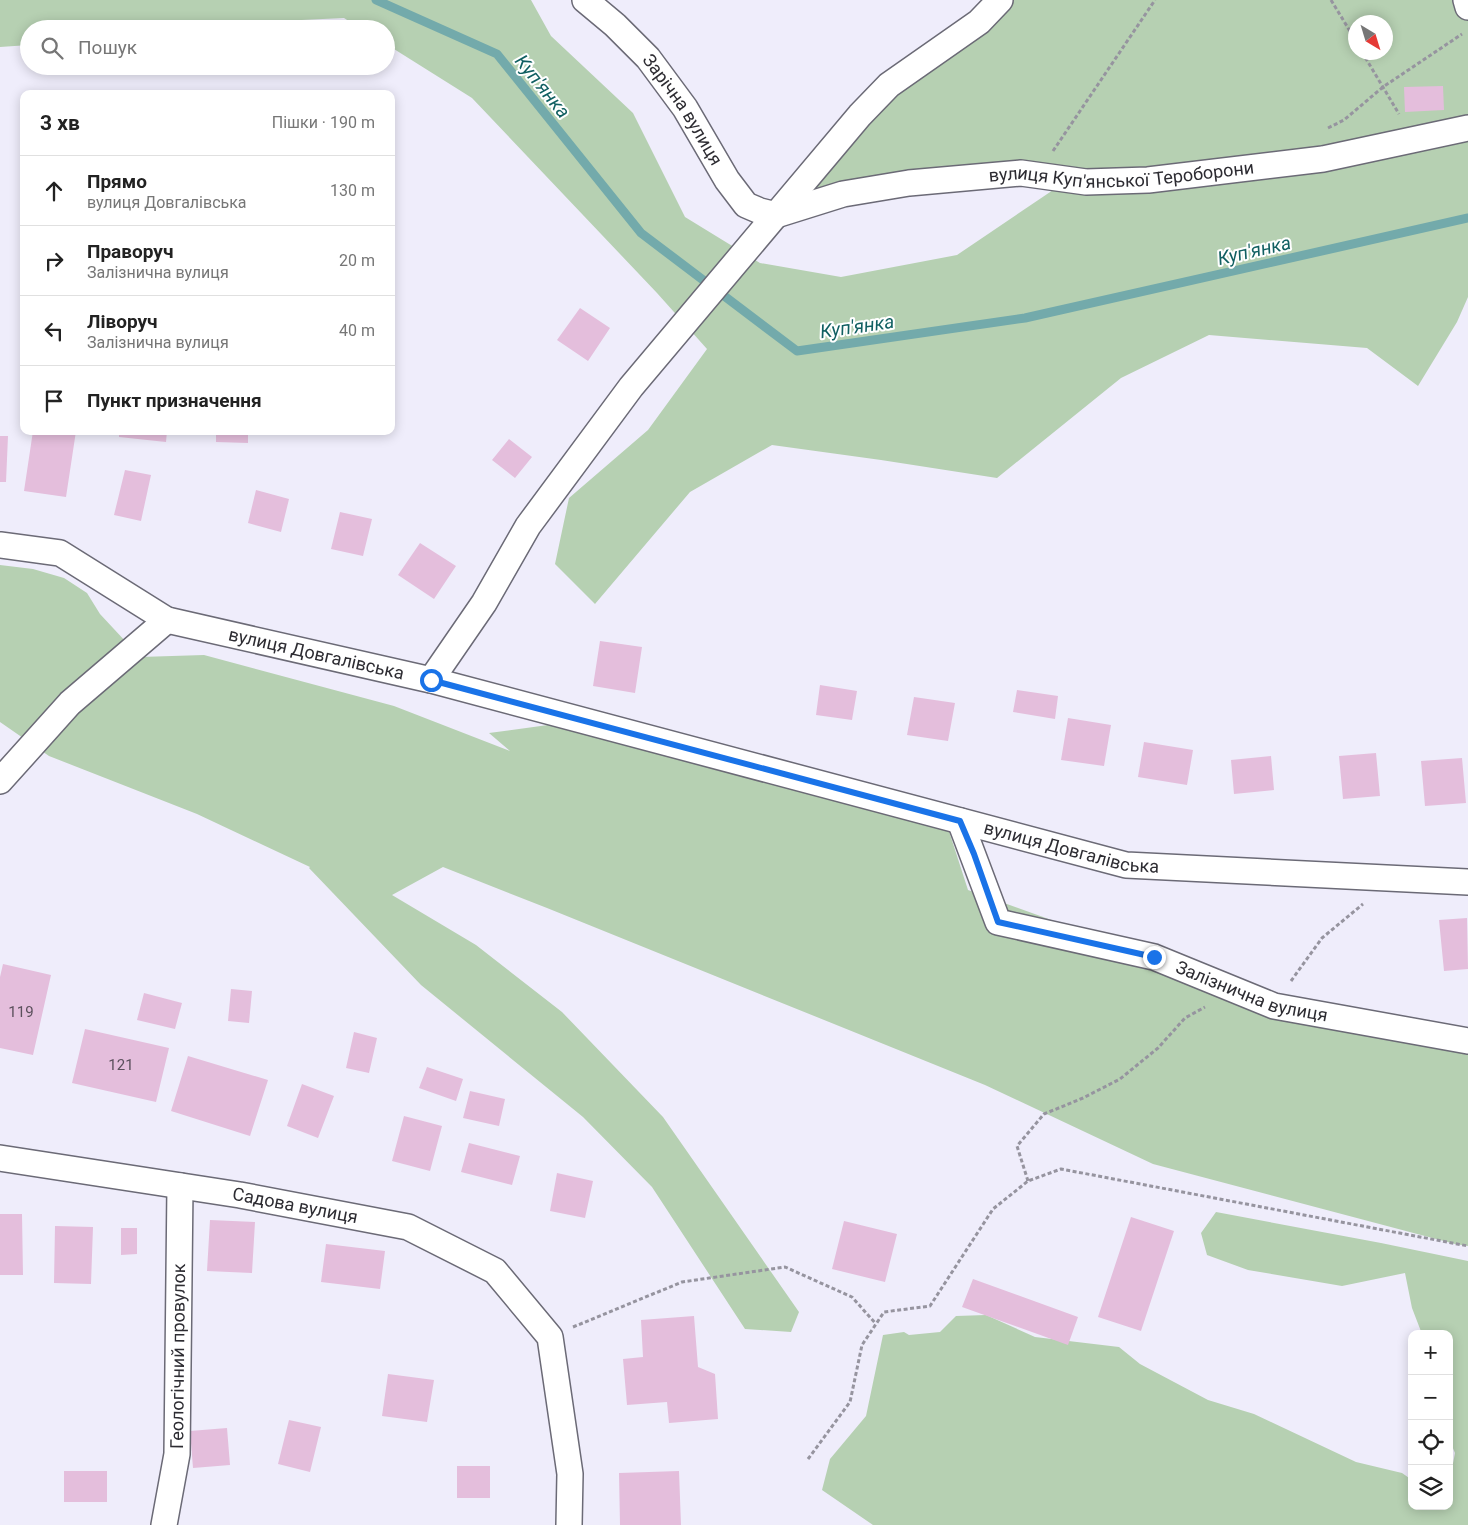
<!DOCTYPE html>
<html lang="uk">
<meta charset="utf-8">
<style>
body{margin:0;font-family:Roboto,sans-serif;background:#f2f2f2;color:#222}
.controls{position:absolute;right:15px;bottom:15px;display:grid;overflow:hidden;border-radius:10px;box-shadow:0 2px 12px #0003}
.controls button{width:45px;height:45px;display:grid;place-items:center;padding:0;border:0;border-bottom:1px solid #e0e0e0;background:#fff;color:#222;font:25px sans-serif}
.compass{position:absolute;left:1348px;top:15px;width:45px;height:45px;border-radius:50%;background:#fff;box-shadow:0 2px 12px #0003;rotate:142deg}
.stop{position:absolute;width:15px;height:15px;margin:-11px;border:4px solid #1a73e8;border-radius:50%;background:#fff}
.stop.end{background:#1a73e8;border-color:#fff;box-shadow:0 1px 5px #0008}
.list{margin:0;padding:0;list-style:none}
h2{display:flex;justify-content:space-between;align-items:center;height:65px;margin:0;padding:0 20px;font-size:21px}
h2 small{font-size:16px;font-weight:400;color:#767676}
.list li{display:grid;grid-template-columns:32px 1fr auto;gap:15px;align-items:center;box-sizing:border-box;height:70px;padding:0 20px;border-top:1px solid #e0e0e0}
.list b{display:block;font-size:19px;white-space:nowrap}
.list p{margin:0;font-size:16px;white-space:nowrap;color:#767676}
.list em{font-size:16px;font-style:normal;color:#767676}
.icon{flex:none;width:28px;height:28px;fill:none;stroke:currentColor;stroke-width:2;stroke-linecap:round;stroke-linejoin:round}
.map{position:relative;flex:none;width:1468px;height:1525px;overflow:hidden}
.search{position:absolute;background:#fff;box-shadow:0 2px 12px #0003;left:20px;top:20px;width:375px;height:55px;display:flex;align-items:center;gap:12px;box-sizing:border-box;padding:0 18px;border-radius:28px;color:#767676;font-size:19px}
.panel{position:absolute;background:#fff;box-shadow:0 2px 12px #0003;left:20px;top:90px;width:375px;height:345px;border-radius:10px}
.map>svg:first-child{display:block}
.green{fill:#b6d0b2;fill-rule:evenodd}
.lines{fill:none;stroke-linecap:round;stroke-linejoin:round}
.stream{stroke:#73aaab;stroke-width:9}
.building{fill:#e4bedc}
.street-casing{stroke:#6b6a76;stroke-width:28}
.path{stroke:#96949f;stroke-width:3;stroke-dasharray:4 2.5;stroke-linecap:butt}
.street{stroke:#fff;stroke-width:25}
.route{stroke:#1a73e8;stroke-width:6}
.labels{text-anchor:middle;stroke-width:4;stroke-linejoin:round;paint-order:stroke}
.number-label{font-size:15px;fill:#5b505c}
.street-label{font-size:18px;fill:#2d2c32;stroke:#fff}
.water-label{font-size:19px;font-style:italic;fill:#105f61;stroke:#fff}
</style>
<div class="map">
<svg width="1468" height="1525" viewBox="0 0 1468 1525">
<rect width="100%" height="100%" fill="#efedfb"/>
<path class="green" d="M0,0H531L551,36L633,113L685,217L760,263L841,277L957,255L1065,182L971,178L776,215L860,115L1000,0H1468V297L1457,322L1418,386L1367,348L1209,335L1121,378L997,478L881,460L772,445L690,492L595,604L555,564L569,498L648,430L707,349L657,293L472,98L386,44V29H361L344,18L219,24L183,29H29V45L0,47ZM1356,22H1386V52H1356Z
M0,565L33,569L64,578L87,593L100,614L140,657L204,655L394,706L510,751L489,733L548,725L660,749L947,825L968,890L1154,957L1235,990L1468,1049V1246L1455,1244L1153,1164L985,1085L547,908L443,867L392,895L476,945L562,1012L663,1117L799,1312L791,1332L745,1329L652,1187L583,1117L421,985L309,868L310,867L197,814L49,756L0,722Z
M1216,1212L1381,1243L1468,1261V1525H873L822,1490L830,1459L866,1416L883,1335L904,1332L909,1335L940,1332L956,1316L986,1315L1035,1337L1119,1347L1140,1364L1208,1400L1254,1414L1356,1462L1402,1473L1412,1480V1506H1449V1484L1455,1453L1449,1439V1334H1422L1412,1308L1405,1273L1342,1286L1248,1270L1207,1255L1201,1233Z"/>
<g class="lines">
<path class="stream" d="M376,0L497,54L641,233L797,351L1025,318L1468,218"/>
</g>
<path class="building" d="M1443,86L1444,110L1405,112L1404,87Z
M580,308L610,328L588,361L557,340Z
M33,431H76L66,497L24,491Z
M119,431H167L166,442L119,437Z
M216,431H248V443L216,442Z
M0,436H8L6,482H0Z
M509,439L532,457L515,478L492,460Z
M125,470L151,475L141,521L114,515Z
M256,490L289,499L281,532L248,523Z
M340,512L372,519L363,556L331,549Z
M420,543L456,566L434,599L398,575Z
M600,641L642,647L635,693L593,686Z
M820,685L857,691L852,720L816,715Z
M1017,690L1058,696L1055,719L1013,712Z
M914,697L955,703L948,741L907,735Z
M1068,718L1111,725L1104,766L1061,760Z
M1144,742L1193,750L1187,785L1138,777Z
M1376,753L1380,796L1343,799L1339,756Z
M1271,756L1274,790L1234,794L1231,760Z
M1462,758L1466,803L1425,806L1421,761Z
M1467,918L1468,969L1444,971L1439,920Z
M3,964L51,975L33,1055L0,1048V977Z
M231,989L252,991L249,1023L228,1021Z
M144,993L182,1003L175,1029L137,1020Z
M85,1029L169,1048L156,1102L72,1083Z
M354,1032L377,1038L369,1073L346,1068Z
M188,1056L268,1080L250,1136L171,1111Z
M427,1067L463,1079L456,1101L419,1088Z
M302,1084L334,1096L318,1138L287,1126Z
M470,1091L505,1099L499,1126L463,1118Z
M404,1116L442,1126L430,1171L392,1161Z
M469,1143L520,1156L512,1185L461,1172Z
M557,1173L593,1181L585,1218L550,1211Z
M0,1214H22L23,1275H0Z
M1131,1217L1174,1231L1141,1331L1098,1317Z
M210,1220L255,1222L252,1273L207,1271Z
M844,1221L897,1234L885,1282L832,1269Z
M55,1226L93,1227L91,1284L54,1283Z
M121,1228H137V1254L121,1255Z
M326,1244L385,1251L380,1289L321,1282Z
M973,1279L1078,1317L1068,1345L962,1307Z
M694,1316L698,1367L715,1374L718,1419L669,1423L667,1402L627,1405L623,1359L643,1357L641,1320Z
M388,1374L434,1380L427,1422L382,1416Z
M289,1420L321,1427L310,1472L278,1464Z
M227,1428L230,1465L193,1468L190,1431Z
M457,1466H490V1498H457Z
M64,1471H107V1502H64Z
M679,1471L681,1525H620L619,1473Z"/>
<g class="lines">
<defs>
<g id="street">
<path id="s1" d="M585,0L615,25L648,58L685,108L727,180L746,205L760,211L776,215L843,194L909,183L1021,173L1086,182L1148,180L1323,159L1468,128"/>
<path d="M1466,0L1468,7"/>
<path id="s2" d="M0,545L60,553L167,620L431,680L1126,865L1468,882"/>
<path d="M431,680L484,603L528,526L631,387L860,115L889,85L979,22L1000,0"/>
<path d="M0,781L70,703L167,620"/>
<path id="s3" d="M960,821L998,922L1154,957L1274,1006L1468,1041"/>
<path id="s4" d="M0,1158L240,1195L408,1227L495,1271L550,1337L570,1474L569,1525"/>
<path id="s5" d="M164,1525L177,1454L180,1186"/>
</g>
</defs>
<use href="#street" class="street-casing"/>
<path class="path" d="M1331,0L1356,41
M1362,52L1399,114
M1328,128L1344,120L1383,87L1462,34
M1053,151L1155,0
M1291,981L1322,938L1363,904
M1028,1181L1017,1146L1044,1114L1083,1098L1120,1079L1158,1048L1185,1018L1205,1007
M573,1327L682,1282L785,1267L852,1297L876,1324
M808,1459L850,1402L862,1345L884,1312L930,1306L993,1209L1028,1181L1061,1169L1468,1246"/>
<use href="#street" class="street"/>
</g>
<g class="lines">
<path class="route" d="M431,680L960,821L974,854L998,922L1154,957"/>
</g>
<g class="labels">
<g class="number-label">
<text x="21" y="1017">119</text>
<text x="121" y="1070">121</text>
</g>
<g class="street-label">
<text dy="6" stroke="none"><textPath href="#s1" startOffset="148">Зарічна вулиця</textPath></text>
<text dy="6" stroke="none"><textPath href="#s1" startOffset="645">вулиця Куп'янської Тероборони</textPath></text>
<text dy="6" stroke="none"><textPath href="#s2" startOffset="340">вулиця Довгалівська</textPath></text>
<text dy="6" stroke="none"><textPath href="#s2" startOffset="1120">вулиця Довгалівська</textPath></text>
<text dy="6" stroke="none"><textPath href="#s3" startOffset="372">Залізнична вулиця</textPath></text>
<text dy="6" stroke="none"><textPath href="#s4" startOffset="299">Садова вулиця</textPath></text>
<text dy="6" stroke="none"><textPath href="#s5" startOffset="170">Геологічний провулок</textPath></text>
</g>
<g class="water-label">
<text transform="translate(543 86) rotate(51)" y="7">Куп'янка</text>
<text transform="translate(1254 250) rotate(-13)" y="7">Куп'янка</text>
<text transform="translate(857 326) rotate(-8)" y="7">Куп'янка</text>
</g>
</g>
</svg>
<div class="controls">
<button>+</button>
<button>−</button>
<button><svg class="icon" aria-label="locate" viewBox="0 0 24 24"><circle cx="12" cy="12" r="6"/><path d="M12 2v4M12 18v4M2 12h4M18 12h4"/></svg></button>
<button><svg class="icon" aria-label="layers" viewBox="0 0 24 24"><path d="M12 4l9 5-9 5-9-5zM3 14l9 5 9-5"/></svg></button>
</div>
<svg class="compass" viewBox="-18 -18 36 36"><path d="M0-13l5 13h-10z" fill="#e53935"/><path d="M0 13l5-13h-10z" fill="#767676"/></svg>
<div class="stop" style="left:431px;top:680px"></div>
<div class="stop end" style="left:1154px;top:957px"></div>
<div class="search"><svg class="icon" aria-label="search" viewBox="0 0 24 24"><circle cx="10" cy="10" r="6"/><path d="M15 15l6 6"/></svg>Пошук</div>
<section class="panel">
<h2>3 хв<small>Пішки · 190 m</small></h2>
<ul class="list">
<li><svg class="icon" aria-label="ahead" viewBox="0 0 24 24"><path d="M12 20V5M6 11l6-6 6 6"/></svg><div><b>Прямо</b><p>вулиця Довгалівська</p></div><em>130 m</em></li>
<li><svg class="icon" aria-label="right" viewBox="0 0 24 24"><path d="M7 20v-9h11M14 6l5 5-5 5"/></svg><div><b>Праворуч</b><p>Залізнична вулиця</p></div><em>20 m</em></li>
<li><svg class="icon" aria-label="left" viewBox="0 0 24 24"><path d="M17 20v-9H6M10 6l-5 5 5 5"/></svg><div><b>Ліворуч</b><p>Залізнична вулиця</p></div><em>40 m</em></li>
<li><svg class="icon" aria-label="arrive" viewBox="0 0 24 24"><path d="M6 21V4h12l-3 4 3 4H6"/></svg><div><b>Пункт призначення</b></div></li>
</ul>
</section>
</div>
